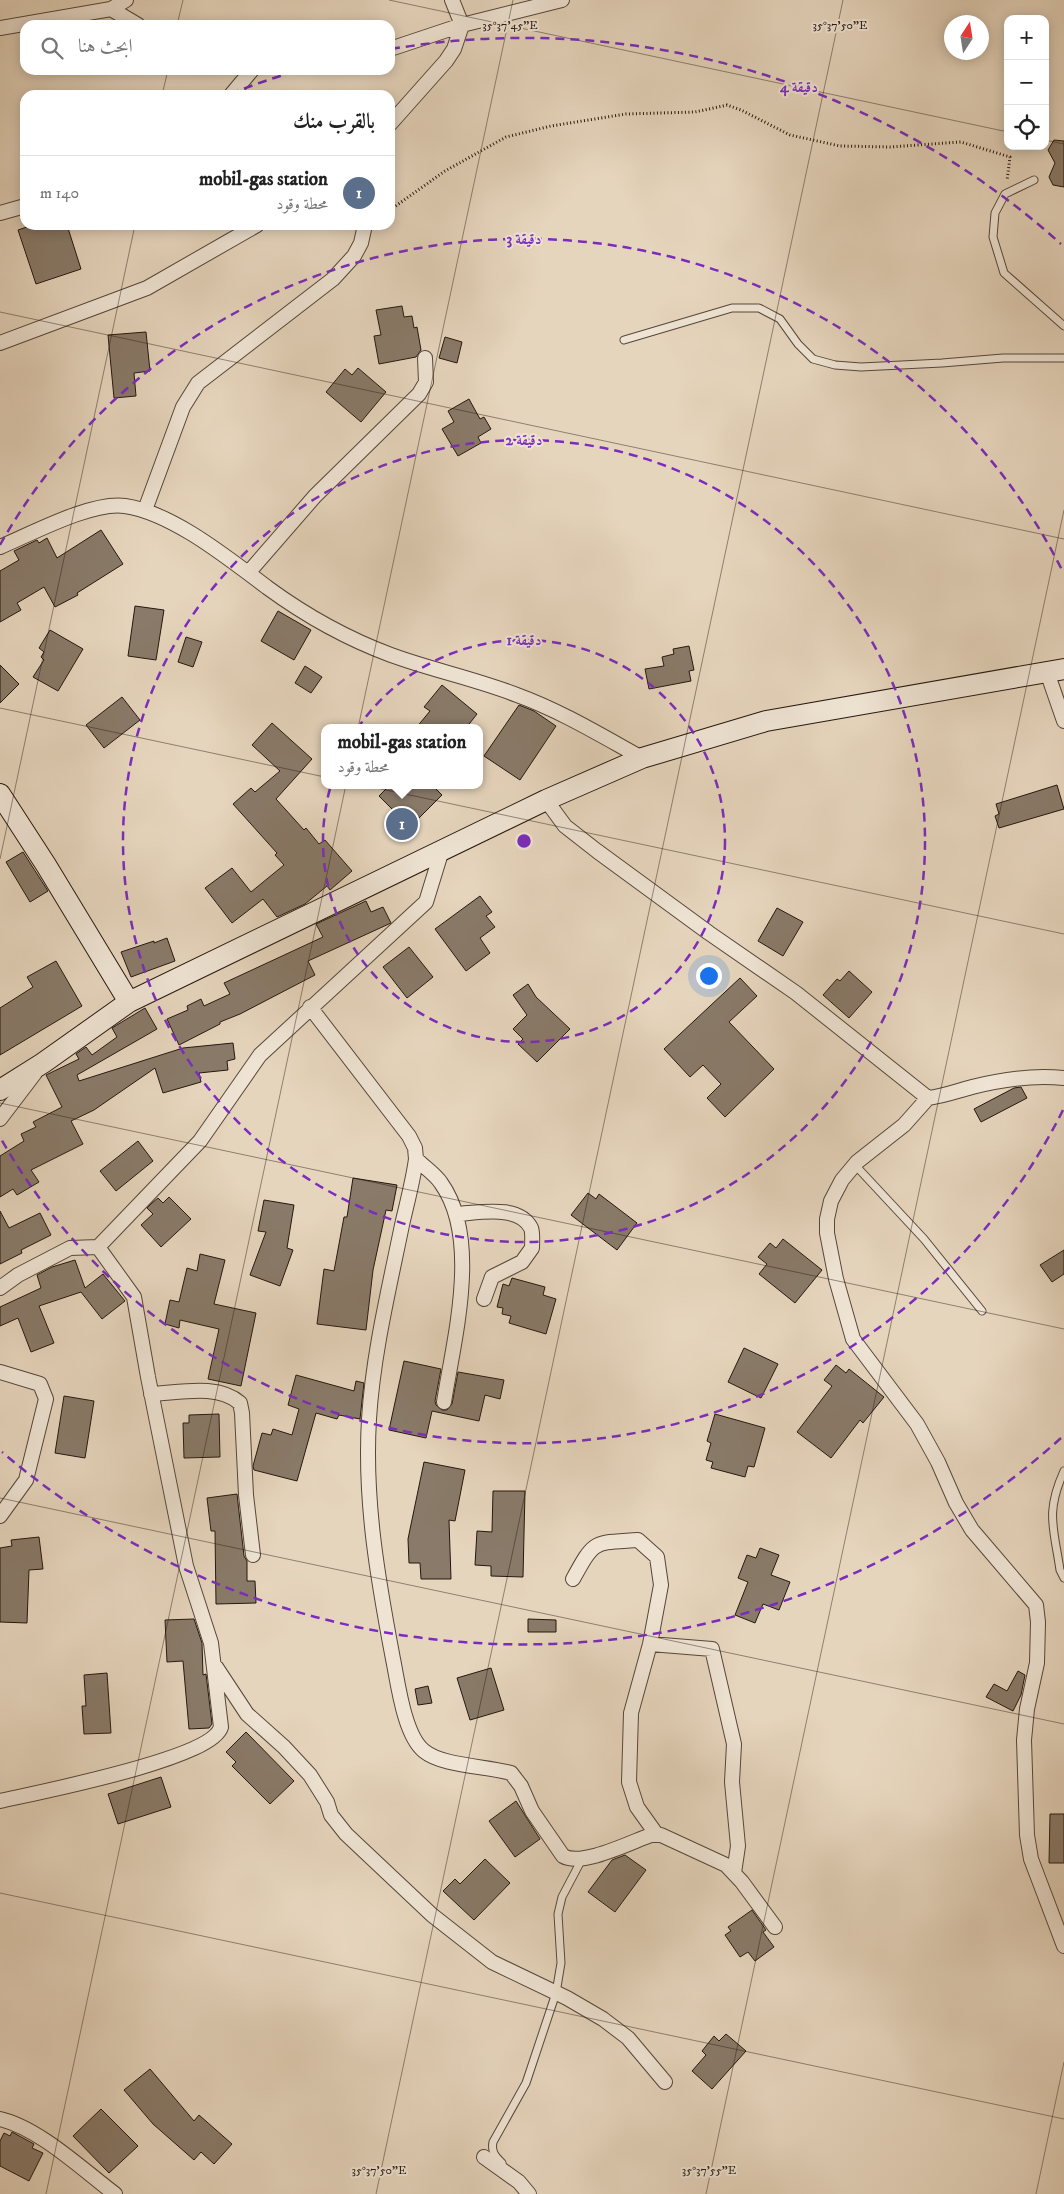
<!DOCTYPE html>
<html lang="ar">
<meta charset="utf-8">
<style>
body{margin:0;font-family:"IM FELL DW Pica",Amiri,serif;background:#f2f2f2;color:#222;direction:rtl}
.controls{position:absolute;right:15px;top:15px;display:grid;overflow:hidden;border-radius:10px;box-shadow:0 2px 12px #0003}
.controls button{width:45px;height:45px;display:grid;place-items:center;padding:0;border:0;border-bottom:1px solid #e0e0e0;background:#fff;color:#222;font:25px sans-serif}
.compass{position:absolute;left:944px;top:15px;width:45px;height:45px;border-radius:50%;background:#fff;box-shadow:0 2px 12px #0003;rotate:12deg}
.you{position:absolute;left:708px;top:975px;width:18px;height:18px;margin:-12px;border:4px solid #fff;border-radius:50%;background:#1a73e8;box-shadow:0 0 0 8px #1a73e833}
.badge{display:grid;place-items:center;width:32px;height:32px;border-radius:50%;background:#1a73e8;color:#fff;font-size:16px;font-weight:700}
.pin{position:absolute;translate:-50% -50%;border:2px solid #fff;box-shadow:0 1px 5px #0006}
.popup{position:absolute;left:321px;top:724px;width:162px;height:65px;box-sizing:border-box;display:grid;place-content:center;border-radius:10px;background:#fff;filter:drop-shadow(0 1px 4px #0005);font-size:16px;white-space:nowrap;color:#767676}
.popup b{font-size:19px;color:#222}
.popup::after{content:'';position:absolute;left:50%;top:100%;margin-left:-10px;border:10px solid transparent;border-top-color:#fff}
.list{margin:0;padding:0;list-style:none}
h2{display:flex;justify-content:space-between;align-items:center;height:65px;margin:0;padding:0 20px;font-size:21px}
h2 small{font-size:16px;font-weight:400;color:#767676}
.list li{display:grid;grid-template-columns:32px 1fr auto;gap:15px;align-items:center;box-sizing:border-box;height:75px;padding:0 20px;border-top:1px solid #e0e0e0}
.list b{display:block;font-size:19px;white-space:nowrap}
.list p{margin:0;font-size:16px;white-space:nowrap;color:#767676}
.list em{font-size:16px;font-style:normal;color:#767676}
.icon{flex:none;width:28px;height:28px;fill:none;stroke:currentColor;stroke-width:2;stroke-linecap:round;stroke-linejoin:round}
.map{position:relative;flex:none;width:1064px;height:2194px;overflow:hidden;direction:ltr}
.search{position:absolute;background:#fff;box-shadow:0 2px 12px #0003;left:20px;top:20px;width:375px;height:55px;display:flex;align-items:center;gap:12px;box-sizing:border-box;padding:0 18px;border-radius:15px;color:#767676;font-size:19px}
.panel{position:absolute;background:#fff;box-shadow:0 2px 12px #0003;left:20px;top:90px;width:375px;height:140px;border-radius:15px;direction:rtl}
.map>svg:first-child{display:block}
.building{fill:#897a69;stroke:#25170f}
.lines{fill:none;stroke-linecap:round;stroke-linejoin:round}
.lane-casing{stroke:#55463a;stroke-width:9}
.street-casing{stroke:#55463a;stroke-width:16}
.secondary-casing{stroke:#25170f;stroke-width:22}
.path{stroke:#25170f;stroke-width:3;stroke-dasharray:1 2.5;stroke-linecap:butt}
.lane{stroke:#efe4d4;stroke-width:7}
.street{stroke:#efe4d4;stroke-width:14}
.secondary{stroke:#efe4d4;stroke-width:20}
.ticks{fill:none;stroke:#25170f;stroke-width:1;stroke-opacity:0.45}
.ring{fill:none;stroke:#7b2cbf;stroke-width:2.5;stroke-dasharray:9 6}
.ticks-label{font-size:12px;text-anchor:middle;fill:#25170f;stroke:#efe4d4;stroke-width:4;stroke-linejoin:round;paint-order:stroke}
.centre{fill:#7b2cbf;stroke:#efe4d4;stroke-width:2.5}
.ring-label{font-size:15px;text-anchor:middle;font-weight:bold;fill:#7b2cbf;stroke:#efe4d4;stroke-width:4;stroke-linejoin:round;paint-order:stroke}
</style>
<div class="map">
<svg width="1064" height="2194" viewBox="0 0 1064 2194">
<rect width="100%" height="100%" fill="#e6d5bd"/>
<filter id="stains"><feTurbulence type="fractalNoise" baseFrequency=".004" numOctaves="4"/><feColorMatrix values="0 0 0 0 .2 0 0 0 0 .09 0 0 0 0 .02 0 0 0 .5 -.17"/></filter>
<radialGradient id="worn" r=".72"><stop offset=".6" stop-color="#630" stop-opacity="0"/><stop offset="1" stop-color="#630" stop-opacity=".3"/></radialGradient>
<path class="building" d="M1054,140L1064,141V187L1053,185L1049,177L1055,163L1048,150Z
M33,225H67L81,269L36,284L18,230Z
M402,306L404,317L412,316L414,328L417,327L421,350L416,357L379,364L374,336L381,335L376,310Z
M146,332L150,371L134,373L136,396L114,398L108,335Z
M445,337L462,342L457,363L439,358Z
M358,368L386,392L361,422L326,392L345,369L352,375Z
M469,399L480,419L484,417L491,429L478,437L481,443L458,456L442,429L454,422L448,411Z
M101,530L123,564L77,593L78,595L55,607L44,587L17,603L21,610L0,622V571L19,560L14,551L37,540L39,543L47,538L57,558Z
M135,606L164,610L156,660L128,656Z
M278,611L311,630L294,660L261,641Z
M50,630L83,649L58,691L33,677L44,660L41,657L44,652L39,648Z
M186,637L202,642L193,667L178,662Z
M689,646L694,670L689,671L691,681L649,689L645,669L664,666L662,657L674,654L673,649Z
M0,665L19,684L0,703Z
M305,666L322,677L311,693L295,683Z
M442,685L477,714L466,728H416L430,711L424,707Z
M122,697L140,720L104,748L86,725Z
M519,705L534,711L556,726L520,780L484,756Z
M272,723L312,759L276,799L304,830L306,828L319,844L325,840L352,871L330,890L327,886L305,904L277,917L263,899L232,923L205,888L232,868L251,892L284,865L275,855L277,853L233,804L251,788L255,792L280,771L252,745Z
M390,785H432L442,795L410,827L379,796Z
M1057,785L1064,809L999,828L995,816L999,814L996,804Z
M23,852L48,891L30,902L6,862Z
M480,896L492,912L486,916L495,927L480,938L490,953L466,971L435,929Z
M366,901L371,912L383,907L391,923L308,961L315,975L240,1014L220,1022V1024L179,1045L167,1019L188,1010L187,1006L201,999L204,1006L230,994L224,983L323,937L316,924Z
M777,908L803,922L783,956L758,941Z
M167,938L175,961L131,977L121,952L154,941V943Z
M409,947L433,977L407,998L383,967Z
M56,961L82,1006L0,1055V1008L33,987L27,977Z
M849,971L872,992L849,1018L823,995L837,979L840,981Z
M740,978L757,996L729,1022L774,1069L725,1117L707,1098L721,1084L703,1065L690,1077L664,1049Z
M528,984L536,997L570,1029L537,1062L518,1044L523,1039L513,1029L527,1015L513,995Z
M145,1008L157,1029L77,1075L79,1081L183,1048L233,1043L235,1059L227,1061L228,1070L199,1073L201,1082L163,1093L155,1068L94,1110L71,1121L83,1144L31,1170L39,1182L17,1195L13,1189L0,1197V1156L24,1141L21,1134L36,1127L33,1122L62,1107L46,1075L79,1059L76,1054L86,1047L92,1055L117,1037L112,1028Z
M1021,1087L1027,1098L981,1122L974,1109L1014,1088Z
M138,1141L153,1161L116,1191L100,1171Z
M353,1178L397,1185L392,1211L386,1210L373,1270L366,1330L317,1324L324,1269L334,1271L344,1217H347Z
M588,1193L596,1199L599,1194L637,1223L617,1250L571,1215Z
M169,1197L191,1219L161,1247L141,1225L153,1214L147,1208L152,1203L158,1198L163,1203Z
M264,1200L294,1205L287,1248L293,1250L280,1286L250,1275L266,1232L258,1231Z
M0,1211L9,1228L40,1213L51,1235L21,1250L22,1253L0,1264Z
M783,1239L822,1270L795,1303L759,1274L767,1264L758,1257L770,1243L776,1248Z
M1064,1250V1274L1052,1282L1040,1265Z
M200,1254L225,1260L214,1304L256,1313L241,1386L208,1379L219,1329L180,1320L179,1328L165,1324L170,1300L179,1302L187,1268L197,1271Z
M75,1260L85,1288L103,1274L125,1301L102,1319L81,1292L39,1306L54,1343L31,1352L18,1318L0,1326V1307L41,1288L37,1275L52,1267Z
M512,1278L545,1287L543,1295L556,1299L546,1334L509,1323L511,1316L502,1314L503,1308L497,1307L503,1284L509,1286Z
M744,1348L778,1364L761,1398L728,1382Z
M404,1361L441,1369L435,1401L436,1405L442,1410H447L452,1404L458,1372L504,1380L500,1399L485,1395L479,1421L432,1411L426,1438L389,1430Z
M836,1365L846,1373L849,1369L884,1397L863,1423L860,1420L831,1458L797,1432L832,1386L824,1380Z
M296,1375L354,1391L356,1381L364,1383L360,1419L339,1415L337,1419L316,1413L297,1481L254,1470L253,1466L262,1433L271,1435L273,1429L292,1435L299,1409L288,1405Z
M64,1396L94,1401L85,1458L55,1453Z
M219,1414L220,1457L184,1458L183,1423H189V1415Z
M715,1414L765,1428L754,1467L748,1466L745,1477L711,1468L713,1462L706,1460L711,1443L707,1441Z
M424,1462L465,1470L455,1521L449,1520L451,1579H421L420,1563H409L408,1539Z
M493,1491H525L523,1577L491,1576V1566L475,1565L477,1531L492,1532Z
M237,1494L244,1556L247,1561V1581H255L256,1603L216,1604L215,1531H211L207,1498Z
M39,1537L43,1569L29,1570L27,1623L0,1622V1548L12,1546L11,1540Z
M760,1548L779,1555L771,1575L790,1582L779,1610L763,1604L755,1623L735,1615L748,1582L738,1578L747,1555L756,1558Z
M194,1619L202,1643L203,1675L206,1674L212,1724L209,1728L189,1729L183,1661L167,1662L165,1620Z
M528,1619L556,1620V1632H528Z
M491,1668L504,1710L470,1720L457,1678Z
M1018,1671L1025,1675L1021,1695L1013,1711L986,1697L994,1684L1007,1691Z
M107,1673L111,1733L84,1734L82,1706H86L84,1675Z
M428,1686L432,1703L418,1705L415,1689Z
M246,1732L294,1781L270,1804L232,1766L236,1762L226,1752Z
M161,1777L171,1807L118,1824L108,1794Z
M516,1801L540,1839L515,1857L489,1821Z
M1050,1814H1064V1863H1049Z
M625,1855L646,1870L615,1912L588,1892L612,1860Z
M485,1859L510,1883L474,1920L443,1891L455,1879L460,1884Z
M752,1910L766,1930L763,1932L774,1947L755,1961L748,1952L740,1957L725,1935L731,1931L728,1927Z
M726,2034L746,2051L712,2089L692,2071L706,2055L702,2051L714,2036L719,2041Z
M150,2069L194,2121L199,2115L232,2144L214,2164L201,2152L194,2160L153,2124L124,2090Z
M101,2109L138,2146L109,2173L73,2136Z
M12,2132L34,2144L32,2148L43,2153L29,2181L0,2166V2141L4,2133L10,2136Z"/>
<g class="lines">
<defs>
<path id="lane" d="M1034,180L1005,194L995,213L993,237L1004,273L1064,326
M624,340L732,308H759L780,319L798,344L813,359L835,365L861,367L942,363L1003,358H1064
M855,1165L924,1239L982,1311
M1064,1471C1045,1513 1054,1528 1060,1570L1064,1578
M502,2163C495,2156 491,2152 493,2142L526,2083L556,1993L561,1963L558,1914L562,1897L582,1859"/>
<path id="street" d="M111,9L138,25
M0,28L111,9L126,0
M390,49L462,25L562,0
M231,95L252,70
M390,124L446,61L454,49L462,25L452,0
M0,213L25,206
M0,343L147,288L257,225
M145,510L183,407L198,383L333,279L354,256L361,243L365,225
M0,547C31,534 92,501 125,506C173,513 229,559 268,588C305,615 348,639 391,655C432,670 476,679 517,695C561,711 602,736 642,758
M249,572L315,496L419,394L426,382L425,358
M1047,672L1064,721
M546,800L565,826L597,851L709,933L796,993L928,1098
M310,1007L409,1136L415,1148L416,1159C413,1181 407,1203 402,1225C389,1289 373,1354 369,1419C364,1501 378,1580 393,1659C398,1683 404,1735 424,1751C442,1766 487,1766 511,1773L521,1786L532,1811L563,1856C582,1867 631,1842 651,1835H661L726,1865L742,1882L775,1927
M1064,1078C1033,1075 1003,1079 972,1087C957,1091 944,1096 928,1098L904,1125L857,1162L842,1180L831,1201L827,1219V1233L836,1279L853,1339L917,1424L938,1462L956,1503L972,1530L1036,1605L1038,1622L1037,1663L1027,1709L1024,1740L1027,1835L1031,1859L1064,1946
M0,1119L35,1073
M416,1159C424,1167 435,1174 441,1183C481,1239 454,1338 444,1402
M456,1214C478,1213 519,1204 531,1228C533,1233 532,1243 532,1248L522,1262L492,1277L484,1299
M0,1288L18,1275L70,1248L98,1247L200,1141L260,1055L426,902L442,850
M0,1372L40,1384L46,1399L26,1480L0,1516
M151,1394C178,1393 218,1383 240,1403L242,1413L246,1495L253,1555
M573,1579C595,1539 593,1543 638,1540L657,1557L661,1585L650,1644L631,1713L629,1782L637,1807L657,1835
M650,1644L712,1649L734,1744L732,1782L738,1846L734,1873
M216,1667L247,1714L284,1747L310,1775L327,1802L331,1815L346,1834L432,1915L492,1962L567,1998L603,2019L628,2038L665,2082
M0,1801C35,1793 212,1759 221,1727L211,1643L186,1566L148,1377L134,1297L98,1247
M0,2119C39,2128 83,2170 115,2194
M484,2157L519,2182L529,2194"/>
<path id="secondary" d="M0,794L46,865L129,1002
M0,1090L43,1063L129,1002L546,800L642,758L766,721L1064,669"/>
</defs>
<use href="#lane" class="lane-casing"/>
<use href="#street" class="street-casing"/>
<use href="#secondary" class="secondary-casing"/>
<path class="path" d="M390,210L445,171L506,137L551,126L626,114L695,112L727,105L741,110L790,135L840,146L891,147L961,142L1010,157L1007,181"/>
<use href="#lane" class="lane"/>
<use href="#street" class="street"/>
<use href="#secondary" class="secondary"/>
</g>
<path class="ticks" d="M389,0L1008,132M177,25L183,0M162,95L168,70M1045,140L1064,144M0,312L1064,539M0,708L1064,934M0,859L135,225M0,1103L1064,1329M0,1498L1064,1724M0,1893L1064,2119M46,2194L513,0M376,2194L843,0M706,2194L1064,510M1036,2194L1064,2062"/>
<g class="ring">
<circle cx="524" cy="841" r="201"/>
<circle cx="524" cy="841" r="401"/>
<path d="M1063 1110A602 602 0 0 1 0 1137M0 545A602 602 0 0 1 1063 572"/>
<path d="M1061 1438A803 803 0 0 1 2 1452M230 94A803 803 0 0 1 296 71M391 49A803 803 0 0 1 1061 244"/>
</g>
<g class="ticks-label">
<text x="510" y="29">35°37'45"E</text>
<text x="840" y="29">35°37'50"E</text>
<text x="379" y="2174">35°37'50"E</text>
<text x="709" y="2174">35°37'55"E</text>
</g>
<circle cx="524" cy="841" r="8" class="centre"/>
<g class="ring-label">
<text x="799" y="92">4 دقيقة</text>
<text x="524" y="244">3 دقيقة</text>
<text x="524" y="445">2 دقيقة</text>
<text x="524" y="645">1 دقيقة</text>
</g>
<rect width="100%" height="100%" filter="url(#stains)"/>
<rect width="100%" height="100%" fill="url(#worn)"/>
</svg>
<div class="controls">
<button>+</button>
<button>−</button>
<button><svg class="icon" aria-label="locate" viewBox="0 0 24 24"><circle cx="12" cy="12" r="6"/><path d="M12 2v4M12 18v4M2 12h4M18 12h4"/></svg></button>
</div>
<svg class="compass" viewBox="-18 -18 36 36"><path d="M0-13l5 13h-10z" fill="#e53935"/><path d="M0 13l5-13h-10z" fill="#767676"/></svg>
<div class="you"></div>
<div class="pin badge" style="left:402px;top:824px;background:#5c6f8a">1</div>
<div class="popup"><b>mobil-gas station</b>محطة وقود</div>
<div class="search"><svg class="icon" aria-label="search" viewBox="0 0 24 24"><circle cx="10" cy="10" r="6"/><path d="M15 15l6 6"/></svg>ابحث هنا</div>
<section class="panel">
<h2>بالقرب منك<small></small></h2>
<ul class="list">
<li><span class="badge" style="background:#5c6f8a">1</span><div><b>mobil-gas station</b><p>محطة وقود</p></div><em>140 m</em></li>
</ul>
</section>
</div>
